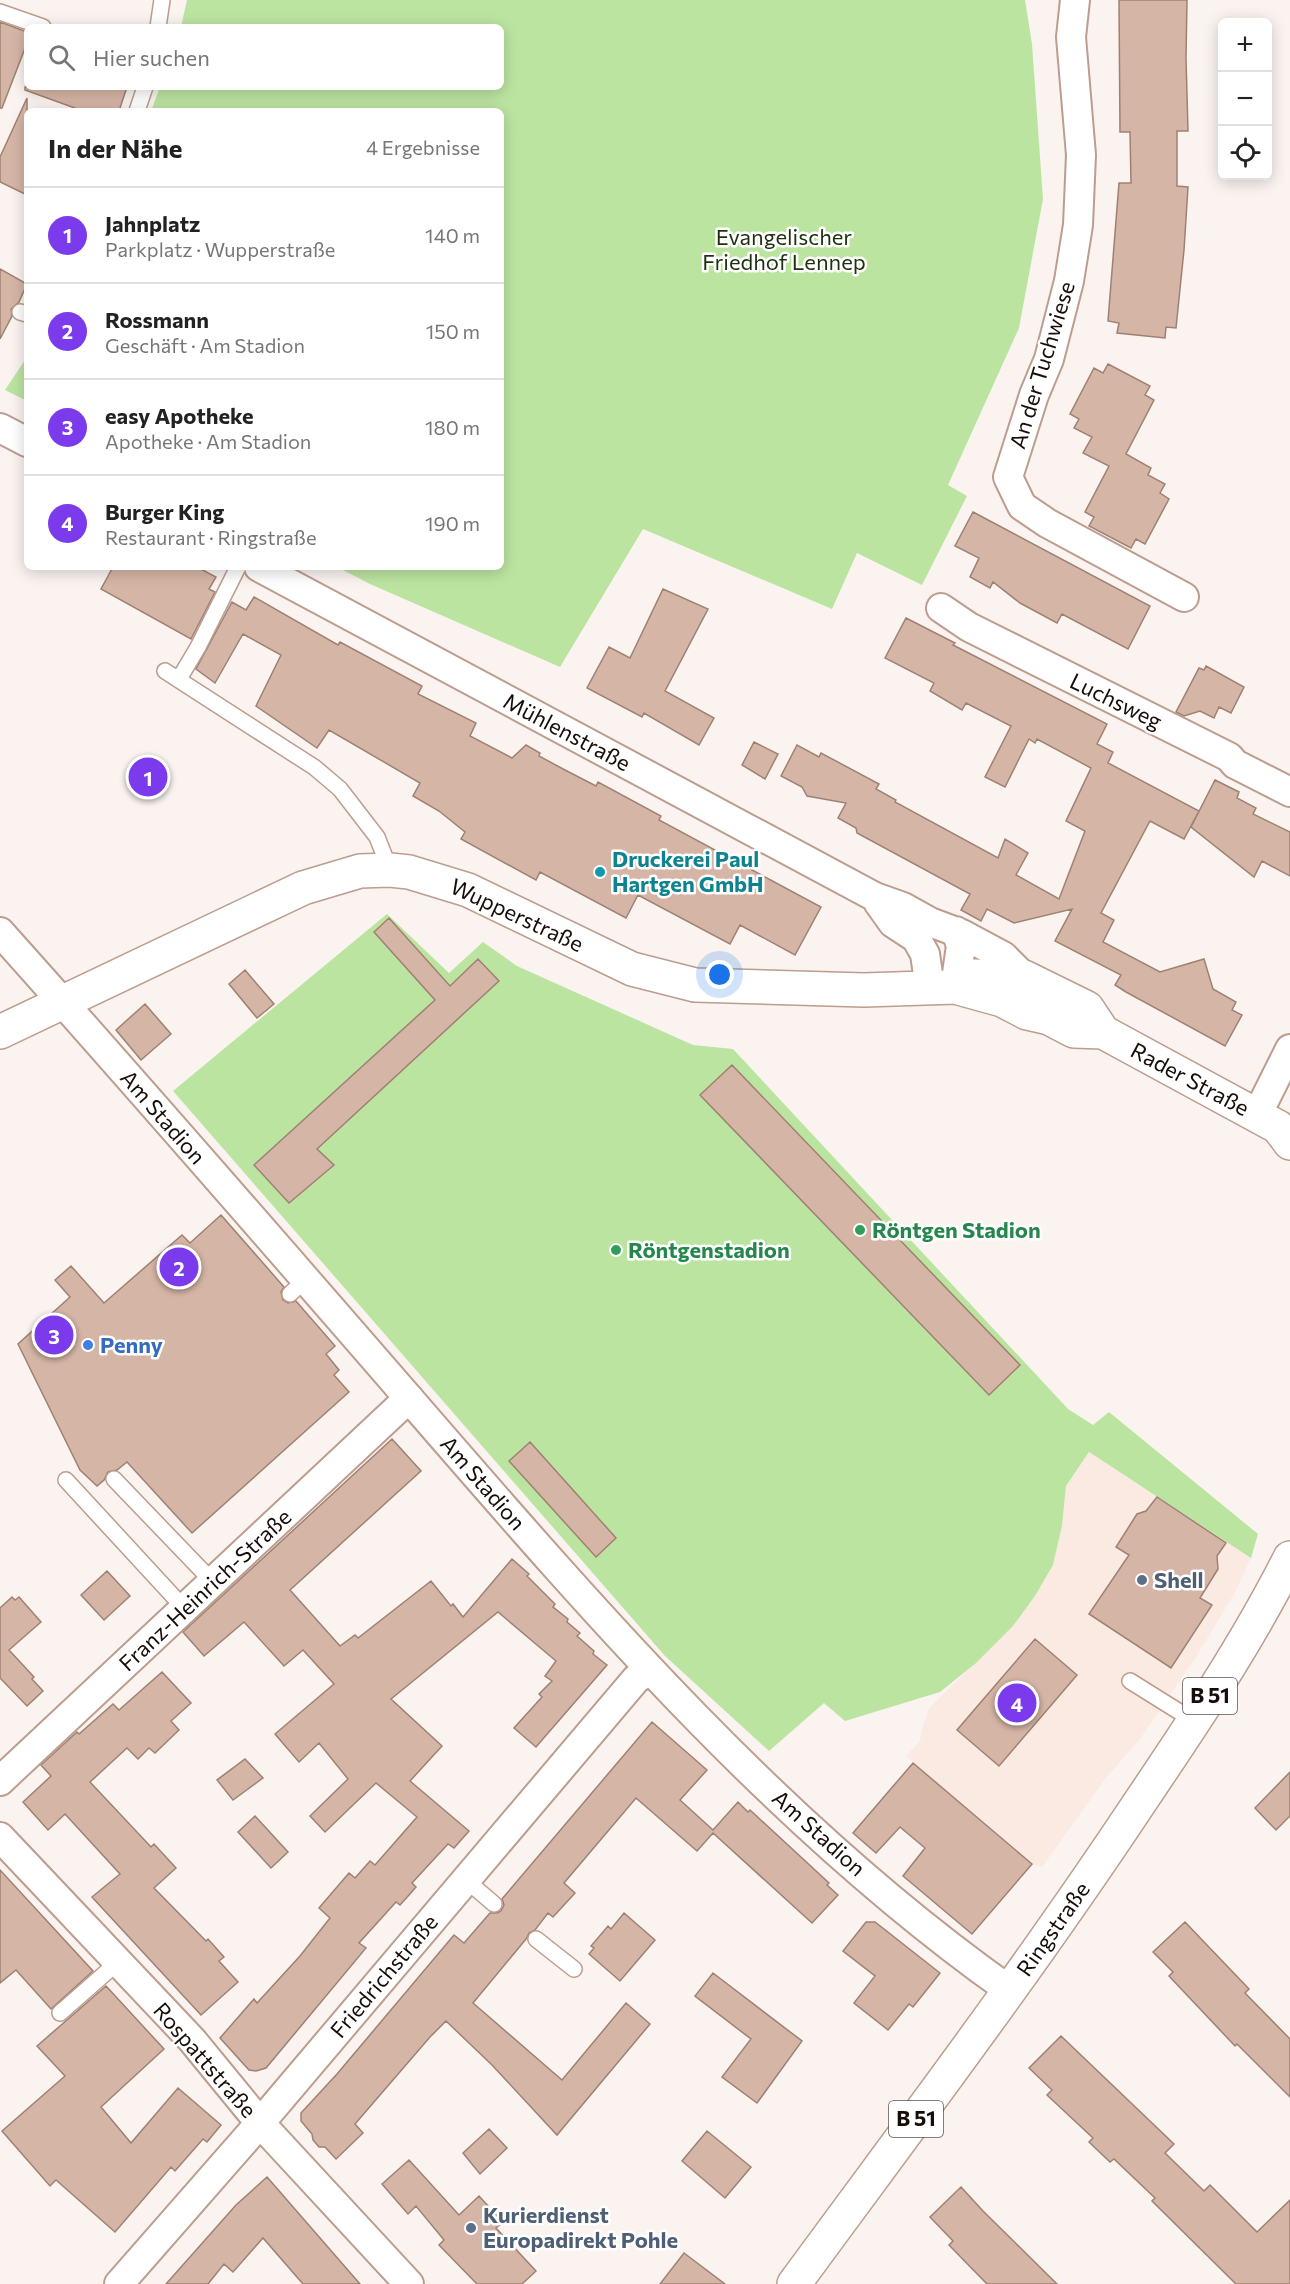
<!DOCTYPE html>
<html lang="de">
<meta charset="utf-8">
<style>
body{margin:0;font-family:Commissioner,sans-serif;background:#f6f6f6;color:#222}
.controls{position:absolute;right:18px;top:18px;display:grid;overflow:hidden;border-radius:9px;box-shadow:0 3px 15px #0003}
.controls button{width:54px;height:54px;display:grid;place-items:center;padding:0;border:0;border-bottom:2px solid #e0e0e0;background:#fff;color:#222;font:30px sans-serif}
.you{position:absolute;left:720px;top:975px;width:21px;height:21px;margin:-15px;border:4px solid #fff;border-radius:50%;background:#1a73e8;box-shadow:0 0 0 9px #1a73e833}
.badge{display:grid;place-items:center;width:39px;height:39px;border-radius:50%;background:#7c3aed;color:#fff;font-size:20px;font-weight:700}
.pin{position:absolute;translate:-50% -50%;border:3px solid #fff;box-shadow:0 2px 6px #0006}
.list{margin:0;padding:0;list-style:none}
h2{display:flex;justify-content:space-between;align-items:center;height:78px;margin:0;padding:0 24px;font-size:26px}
h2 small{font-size:20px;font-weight:400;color:#767676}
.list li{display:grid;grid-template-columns:39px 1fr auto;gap:18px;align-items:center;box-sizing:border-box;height:96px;padding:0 24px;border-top:2px solid #e0e0e0}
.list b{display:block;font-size:22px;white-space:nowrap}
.list p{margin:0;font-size:20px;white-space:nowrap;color:#767676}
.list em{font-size:20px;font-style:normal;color:#767676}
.icon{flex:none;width:33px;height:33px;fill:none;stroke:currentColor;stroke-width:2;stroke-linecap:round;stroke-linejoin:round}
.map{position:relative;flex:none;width:1290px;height:2284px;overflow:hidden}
.search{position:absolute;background:#fff;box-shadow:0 3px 15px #0003;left:24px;top:24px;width:480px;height:66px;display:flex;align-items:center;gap:15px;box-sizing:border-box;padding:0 21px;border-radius:9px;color:#767676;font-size:22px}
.panel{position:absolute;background:#fff;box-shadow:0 3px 15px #0003;left:24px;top:108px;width:480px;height:462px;border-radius:9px}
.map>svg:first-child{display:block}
.built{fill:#fbeae2}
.green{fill:#bce4a1}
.building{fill:#d5b5a6;stroke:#9f8172;stroke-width:1.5}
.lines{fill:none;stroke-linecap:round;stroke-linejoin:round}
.service-casing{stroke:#bc9d8e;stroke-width:18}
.minor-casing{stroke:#bc9d8e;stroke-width:32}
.tertiary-casing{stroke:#bc9d8e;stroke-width:36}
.primary-casing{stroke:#bc9d8e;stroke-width:36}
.service{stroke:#fff;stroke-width:15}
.minor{stroke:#fff;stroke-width:28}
.tertiary{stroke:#fff;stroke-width:33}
.primary{stroke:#fff;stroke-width:33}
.culture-dot{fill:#0f9aa8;stroke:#fff;stroke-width:2}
.leisure-dot{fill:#2e9e5b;stroke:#fff;stroke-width:2}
.shop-dot{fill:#3f7fe0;stroke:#fff;stroke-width:2}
.service-dot{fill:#5c6f8a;stroke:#fff;stroke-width:2}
.labels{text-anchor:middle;stroke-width:5;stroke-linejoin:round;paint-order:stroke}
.shield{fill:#fff;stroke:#5d5652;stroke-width:1.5}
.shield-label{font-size:21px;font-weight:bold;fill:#170d08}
.park-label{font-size:22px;fill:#1e310e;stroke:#fff}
.street-label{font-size:22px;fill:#170d08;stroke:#fff}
.culture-label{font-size:22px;font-weight:bold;fill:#0d838f;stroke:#fff;text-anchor:start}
.leisure-label{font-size:22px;font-weight:bold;fill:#27864d;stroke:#fff;text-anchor:start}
.shop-label{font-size:22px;font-weight:bold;fill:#366cbe;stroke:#fff;text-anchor:start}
.service-label{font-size:22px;font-weight:bold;fill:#4e5e75;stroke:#fff;text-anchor:start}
</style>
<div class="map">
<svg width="1290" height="2284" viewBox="0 0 1290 2284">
<rect width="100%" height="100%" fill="#faf3f0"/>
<path class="built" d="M1089,1452L1251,1558L1234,1594L1196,1657L1140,1739L1105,1779L1042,1867L1032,1864L906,1756L920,1741L922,1729L929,1708L1013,1626L1035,1596L1053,1565L1062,1526L1066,1486Z"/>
<path class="green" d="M187,0H1025L1032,44L1043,199L1019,328L948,485L967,496L922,585L857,553L832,609L643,529L560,667L370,584L337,567H501V111H151L160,87H501V27H181Z
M27,357V401L5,390Z
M387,914L449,973L483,942L517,966L693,1045L733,1049L1068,1409L1093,1425L1109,1412L1258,1534L1251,1558L1089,1452L1066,1486L1062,1526L1053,1565L1035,1596L1013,1626L976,1663L940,1692L845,1721L824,1703L769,1751L665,1656L173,1091Z"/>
<path class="building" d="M1119,0H1187L1186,58L1188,131H1177V186L1188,187L1184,250L1176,328L1166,327L1165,338L1117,333L1119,323L1108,321L1119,183H1131L1130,132H1120Z
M0,22L27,32V43L2,108H0Z
M25,87H127L119,111H83L25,90Z
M27,98V195L0,182V157Z
M0,269L27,284L19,302L11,309L12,316L0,339Z
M1108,364L1150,386L1145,395L1154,400L1126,454L1151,468L1148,475L1165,484L1160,493L1169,499L1145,544L1136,539L1131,548L1089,526L1094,517L1085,512L1109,466L1083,453L1092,437L1074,428L1079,419L1070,414L1094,368L1103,373Z
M973,512L1150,606L1128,649L1062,614L1057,623L1020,603L993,582L990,588L970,577L979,558L955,546Z
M113,567H197L216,577L209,589L215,592L191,639L101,589Z
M663,589L708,609L665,691L714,718L699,745L644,713L642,717L587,688L609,647L630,658Z
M254,597L338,645L340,642L422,686L418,694L476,723L470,736L512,758L526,745L540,753L539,756L565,770L596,786L598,782L661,816L659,820L821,907L795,955L740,925L730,944L638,895L626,918L540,872L536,880L461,839L465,832L439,811L413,796L420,783L329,730L317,748L256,706L281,655L243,634L215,683L196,669L232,602L246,610Z
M906,618L955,643L953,645L1107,724L1097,744L1113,752L1108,763L1199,811L1184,839L1150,821L1101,913L1114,920L1103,942L1160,972L1204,959L1213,989L1236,1002L1232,1010L1242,1015L1225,1046L1126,992L1115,985L1121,975L1055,941L1072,909L1014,923L987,909L981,921L961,910L970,894L857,833L856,828L838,818L846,803L807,796L802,787L781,776L797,745L819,757L821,753L879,784L876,789L896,800L895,802L998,858L1005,839L1028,853L1016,875L1059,899L1085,831L1066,821L1091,768L1037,739L1035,743L1029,739L1005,787L985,777L1011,726L966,703L962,710L930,691L934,683L885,658Z
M1206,666L1244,687L1231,713L1219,707L1214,718L1200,711L1184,716L1176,712L1199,668L1204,670Z
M754,742L778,754L765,779L742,765Z
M1215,780L1239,792L1237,798L1256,808L1253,814L1290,832V876L1262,861L1254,877L1191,827Z
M389,918L450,986L478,959L499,981L317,1149L334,1165L289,1203L254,1165L435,1000L374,932Z
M245,970L274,1004L257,1018L229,984Z
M145,1004L171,1034L141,1060L116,1030Z
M732,1065L1020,1365L989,1395L700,1095Z
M221,1215L284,1287L281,1292L283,1300L288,1303L296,1301L335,1346L326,1354L339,1370L334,1375L349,1392L192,1533L127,1462L117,1470L108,1472L104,1480L97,1486L80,1470L18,1344L70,1297L55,1280L71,1266L104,1303L182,1235L190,1243Z
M392,1439L421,1471L290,1590L340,1646L355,1635L358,1638L431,1581L451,1606L453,1604L463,1617L512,1559L529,1574L527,1576L555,1604L553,1607L568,1619L567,1622L580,1633L577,1636L594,1651L593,1654L607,1665L536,1747L514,1728L542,1697L539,1694L552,1681L545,1676L556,1661L498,1612L391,1699L442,1746L410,1781L469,1831L454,1848L448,1844L412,1883L416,1887L409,1895L400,1905L396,1902L359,1943L366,1948L266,2068L256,2071L249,2070L220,2038L254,1999L257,2003L300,1956L330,1918L319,1908L349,1873L355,1878L370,1861L375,1865L417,1817L376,1783L325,1832L310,1816L348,1779L319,1743L299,1762L275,1734L334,1684L303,1650L284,1666L244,1622L204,1656L183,1632Z
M530,1442L616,1538L596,1557L509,1461Z
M1157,1497L1226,1543L1217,1556L1218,1569L1200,1598L1212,1605L1171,1668L1089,1614L1129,1555L1116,1547L1137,1514L1146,1511Z
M107,1571L130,1596L104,1620L81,1595Z
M12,1597L15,1600L19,1597L41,1622L9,1650L34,1677L32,1679L43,1691L27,1706L0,1678V1608Z
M1035,1639L1077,1675L999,1766L957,1730Z
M162,1672L191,1703L171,1721L179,1730L155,1753L149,1748L138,1759L127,1748L90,1782L151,1847L154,1844L176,1868L154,1888L206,1941L208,1939L224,1957L219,1961L238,1982L201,2015L92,1897L120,1874L65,1814L48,1830L23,1802L51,1776L41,1765L77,1732L79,1734L113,1704L119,1710Z
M652,1722L707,1770L680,1800L713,1830L738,1802L748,1812L750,1810L829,1883L827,1885L838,1895L812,1923L713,1833L697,1851L636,1798L564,1883L575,1893L553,1917L548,1913L535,1930L529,1933L526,1939L473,2003L562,2080L626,2003L650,2024L557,2135L492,2065L446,2021L430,2037L355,2124L363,2133L336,2159L325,2147H319L313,2140L312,2134L301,2121V2113L337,2074L454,1935L464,1943L490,1913H497L501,1911L504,1905L502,1899Z
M245,1759L263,1778L233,1800L217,1780Z
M913,1763L1032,1864L972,1934L903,1876L925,1848L900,1827L876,1853L853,1833Z
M1290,1772V1816L1276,1830L1255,1808Z
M255,1816L288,1852L271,1868L238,1832Z
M0,1870L93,1971L51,2009L16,1970L0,1983Z
M624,1913L655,1940L620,1981L589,1954L594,1948L591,1946L608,1926L611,1929Z
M866,1922H875L940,1973L913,2007L909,2004L888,2030L854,2003L875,1976L843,1951Z
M1185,1922L1249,1989L1245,1993L1290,2039V2097L1237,2044L1235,2046L1169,1976L1173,1972L1153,1952Z
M713,1973L802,2041L757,2103L722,2077L751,2039L695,1996Z
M106,1986L164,2049L101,2107L131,2143L178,2088L221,2125L207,2142L203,2139L175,2171L171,2167L115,2232L56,2180L50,2186L2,2131L65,2076L37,2046Z
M1061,2036L1174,2144L1165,2153L1204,2191L1210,2185L1257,2232L1290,2200V2284H1236L1152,2201L1155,2198L1114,2159L1110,2162L1089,2142L1093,2138L1047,2095L1052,2090L1029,2068Z
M489,2129L507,2148L480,2174L463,2153Z
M707,2131L751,2167L725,2198L682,2161Z
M409,2160L459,2215L479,2196L503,2222L496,2228L536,2271L522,2284H477L439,2245L444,2240L416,2206L408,2214L382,2184Z
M267,2177L360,2284H303L263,2238L233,2272L224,2264L208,2284H166L236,2205Z
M961,2187L983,2211L1057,2284H987L949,2245L953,2241L930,2217Z
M684,2253L725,2284H660Z"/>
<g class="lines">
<defs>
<path id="service" d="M0,12L43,27
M158,27L162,0
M137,111L145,87
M20,312L27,314
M165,671L289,751L314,767L340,789L377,837L390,870
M179,679L198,647L238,567
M290,1294L305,1280
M114,1479L213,1582
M66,1480L184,1608
M1130,1681L1194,1721
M466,1880L494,1904
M536,1939L574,1969
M60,2013L118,1962"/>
<path id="minor" d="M1075,0L1071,37L1081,155L1078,225L1069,281L1049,359L1034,395L1008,477L1022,506L1047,523L1184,597
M0,428L27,442
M259,567L875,897L903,907L930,922L962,934L1003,956L1024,977
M941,608L969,627L1229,757L1235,764L1290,792
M878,902L893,923L916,938L925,954L930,988
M0,932C139,1087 276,1245 413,1403C595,1613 780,1828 1009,1990
M955,987L961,946L956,931
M1257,1115L1290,1049
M0,1781L409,1398
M0,1837L192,2040L260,2123L409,2284
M119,2284L260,2123L636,1679L649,1670"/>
<path id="tertiary" d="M957,986L974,976L1024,977L1087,1008L1103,1032L1278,1127L1290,1143
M0,1032L303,888L360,871L390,870L409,872L468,890L632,969L695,985L864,990L955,987L1002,1000L1027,1013L1049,1018L1074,1031L1103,1032"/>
<path id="primary" d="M794,2284C910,2126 1029,1969 1138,1805C1192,1725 1246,1645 1290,1558"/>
</defs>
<use href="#service" class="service-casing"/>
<use href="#minor" class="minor-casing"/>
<use href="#tertiary" class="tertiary-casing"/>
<use href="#primary" class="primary-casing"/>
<use href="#service" class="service"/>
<use href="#minor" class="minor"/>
<use href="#tertiary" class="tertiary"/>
<use href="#primary" class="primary"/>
</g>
<circle class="culture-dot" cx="600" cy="872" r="6"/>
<g class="leisure-dot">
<circle cx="860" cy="1230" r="6"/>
<circle cx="616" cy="1250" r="6"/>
</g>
<circle class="shop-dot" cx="88" cy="1345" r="6"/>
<g class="service-dot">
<circle cx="1142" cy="1580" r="6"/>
<circle cx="471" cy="2228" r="6"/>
</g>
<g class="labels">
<g class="shield">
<rect x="1183" y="1678" width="54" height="36" rx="4.5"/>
<rect x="889" y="2101" width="54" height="36" rx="4.5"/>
</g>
<g class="shield-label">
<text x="1210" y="1703">B 51</text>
<text x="916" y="2126">B 51</text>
</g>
<g class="park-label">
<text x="784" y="245">Evangelischer<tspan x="784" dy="25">Friedhof Lennep</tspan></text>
</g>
<g class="street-label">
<text transform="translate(1042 365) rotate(-73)" y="8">An der Tuchwiese</text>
<text transform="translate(1116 701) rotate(26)" y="8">Luchsweg</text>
<text transform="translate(567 732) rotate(28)" y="8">Mühlenstraße</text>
<text transform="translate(517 915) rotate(25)" y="8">Wupperstraße</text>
<text transform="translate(1190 1079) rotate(28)" y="8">Rader Straße</text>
<text transform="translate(163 1117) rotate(49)" y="8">Am Stadion</text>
<text transform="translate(483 1483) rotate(49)" y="8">Am Stadion</text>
<text transform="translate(205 1590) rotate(-43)" y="8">Franz-Heinrich-Straße</text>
<text transform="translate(819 1833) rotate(42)" y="8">Am Stadion</text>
<text transform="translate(1053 1929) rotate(-55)" y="8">Ringstraße</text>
<text transform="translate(384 1976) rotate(-50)" y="8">Friedrichstraße</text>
<text transform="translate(205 2060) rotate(49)" y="8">Rospattstraße</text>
</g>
<g class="culture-label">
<text x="612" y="867">Druckerei Paul<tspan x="612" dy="25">Hartgen GmbH</tspan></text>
</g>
<g class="leisure-label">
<text x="872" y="1238">Röntgen Stadion</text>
<text x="628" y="1258">Röntgenstadion</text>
</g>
<g class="shop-label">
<text x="100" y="1353">Penny</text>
</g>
<g class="service-label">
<text x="1154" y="1588">Shell</text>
<text x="483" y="2223">Kurierdienst<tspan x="483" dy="25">Europadirekt Pohle</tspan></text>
</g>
</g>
</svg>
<div class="controls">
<button>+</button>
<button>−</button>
<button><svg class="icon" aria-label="locate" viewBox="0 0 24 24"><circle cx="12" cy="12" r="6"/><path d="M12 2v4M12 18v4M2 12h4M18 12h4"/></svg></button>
</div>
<div class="you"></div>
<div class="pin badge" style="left:148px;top:777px">1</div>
<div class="pin badge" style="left:179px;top:1267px">2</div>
<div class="pin badge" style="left:54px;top:1335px">3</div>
<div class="pin badge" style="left:1017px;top:1703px">4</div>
<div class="search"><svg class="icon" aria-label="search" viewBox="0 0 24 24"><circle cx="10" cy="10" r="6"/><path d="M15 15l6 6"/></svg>Hier suchen</div>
<section class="panel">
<h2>In der Nähe<small>4 Ergebnisse</small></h2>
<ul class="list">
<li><span class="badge">1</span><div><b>Jahnplatz</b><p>Parkplatz · Wupperstraße</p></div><em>140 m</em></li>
<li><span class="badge">2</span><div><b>Rossmann</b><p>Geschäft · Am Stadion</p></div><em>150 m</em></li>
<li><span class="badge">3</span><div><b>easy Apotheke</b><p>Apotheke · Am Stadion</p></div><em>180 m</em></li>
<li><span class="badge">4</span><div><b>Burger King</b><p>Restaurant · Ringstraße</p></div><em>190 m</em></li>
</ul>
</section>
</div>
